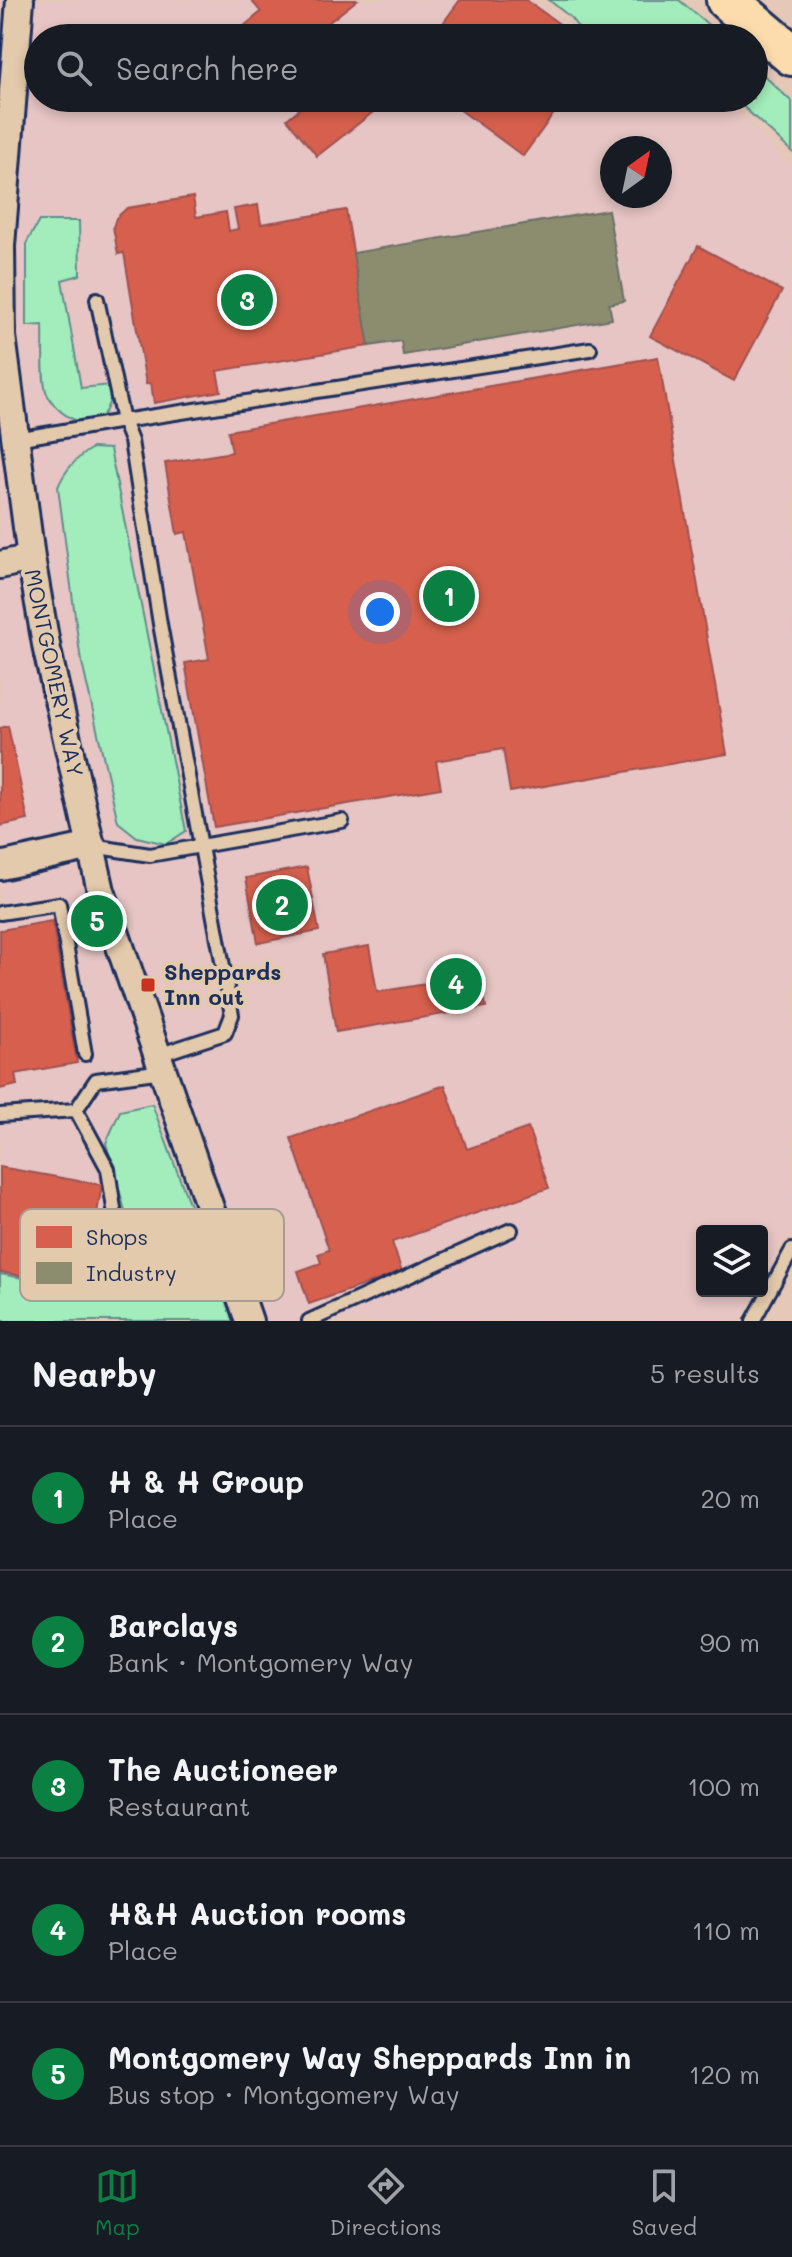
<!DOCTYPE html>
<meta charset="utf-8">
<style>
body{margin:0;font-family:Mali,sans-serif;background:#242831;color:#f1f3f6}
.controls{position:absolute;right:24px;bottom:24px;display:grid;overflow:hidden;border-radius:8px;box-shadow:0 4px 12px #0003}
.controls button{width:72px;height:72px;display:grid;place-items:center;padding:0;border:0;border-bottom:2px solid #363941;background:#171b24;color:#f1f3f6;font:40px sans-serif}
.compass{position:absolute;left:600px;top:136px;width:72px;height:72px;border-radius:50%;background:#171b24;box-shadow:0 4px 12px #0003;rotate:33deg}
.you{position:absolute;left:380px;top:612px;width:28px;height:28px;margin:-20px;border:6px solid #fff;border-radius:50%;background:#1a73e8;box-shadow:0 0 0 12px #1a73e833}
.badge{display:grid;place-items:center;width:52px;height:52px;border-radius:50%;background:#0b8043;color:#fff;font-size:26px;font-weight:700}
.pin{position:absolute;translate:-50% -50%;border:4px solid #fff;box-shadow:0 2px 8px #0006}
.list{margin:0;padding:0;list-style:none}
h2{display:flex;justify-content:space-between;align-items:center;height:104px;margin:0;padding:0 32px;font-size:34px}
h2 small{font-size:26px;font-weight:400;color:#9ea1a6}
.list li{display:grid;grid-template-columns:52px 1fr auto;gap:24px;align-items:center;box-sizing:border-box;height:144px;padding:0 32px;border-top:2px solid #363941}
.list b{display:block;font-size:30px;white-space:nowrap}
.list p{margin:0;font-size:26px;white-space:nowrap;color:#9ea1a6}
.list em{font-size:26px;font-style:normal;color:#9ea1a6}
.icon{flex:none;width:44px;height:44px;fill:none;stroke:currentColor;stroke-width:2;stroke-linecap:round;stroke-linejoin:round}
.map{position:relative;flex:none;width:792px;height:1321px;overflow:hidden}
.search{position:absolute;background:#171b24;box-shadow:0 4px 12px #0003;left:24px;right:24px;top:24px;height:88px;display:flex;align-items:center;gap:20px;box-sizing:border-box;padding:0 28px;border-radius:44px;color:#9ea1a6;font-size:30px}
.sheet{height:824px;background:#171b24}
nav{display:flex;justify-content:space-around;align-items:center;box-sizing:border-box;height:112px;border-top:2px solid #363941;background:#171b24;font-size:22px;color:#9ea1a6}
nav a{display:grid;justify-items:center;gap:4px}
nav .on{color:#0b8043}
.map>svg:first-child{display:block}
.built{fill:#e6c5c4;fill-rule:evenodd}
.green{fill:#a3edbc;stroke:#5f8e8d;stroke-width:2}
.shops{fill:#d6604d;stroke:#9e5152;stroke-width:2}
.industry{fill:#8c8c6e;stroke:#6a7069;stroke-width:2}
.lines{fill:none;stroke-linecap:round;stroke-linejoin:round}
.lane-casing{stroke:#1b2f5e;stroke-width:18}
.street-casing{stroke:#1b2f5e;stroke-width:32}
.primary-casing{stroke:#1b2f5e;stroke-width:46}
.lane{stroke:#e4caac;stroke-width:12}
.street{stroke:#e4caac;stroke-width:26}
.primary{stroke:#fcdcac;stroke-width:40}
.poi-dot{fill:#c8321e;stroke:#e4caac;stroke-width:3}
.labels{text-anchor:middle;stroke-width:8;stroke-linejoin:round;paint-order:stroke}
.street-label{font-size:22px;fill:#1b2f5e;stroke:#e4caac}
.poi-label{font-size:22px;font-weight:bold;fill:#1b2f5e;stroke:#e4caac;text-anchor:start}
.key{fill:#e4caac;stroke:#a89c95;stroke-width:2}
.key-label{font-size:22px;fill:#1b2f5e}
</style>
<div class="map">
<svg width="792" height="1321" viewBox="0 0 792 1321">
<rect width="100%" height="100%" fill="#e5c8b7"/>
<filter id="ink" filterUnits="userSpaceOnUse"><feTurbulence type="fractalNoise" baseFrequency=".0125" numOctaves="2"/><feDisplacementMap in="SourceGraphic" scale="16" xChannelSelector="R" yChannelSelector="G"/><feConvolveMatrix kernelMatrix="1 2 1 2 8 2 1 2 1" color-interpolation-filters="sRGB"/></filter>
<g filter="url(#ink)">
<path class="built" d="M0,0H535L572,29L578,38H38V98H724L792,167V1227L762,1281V1231H702V1291H756L740,1321H110L0,1302ZM612,148H660V196H612Z"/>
<path class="green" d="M549,0H679L724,38H671L660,28L650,38H586L570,17Z
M754,66L792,102V152L734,98H754Z
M39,221H79L80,275L62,280L81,388L111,385C112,394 110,402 106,410C92,437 57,415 47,394C41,381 44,342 43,325L27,326V242Z
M92,448L110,449L186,831L166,844L137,837L118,822L80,654L58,487C65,470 76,458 92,448Z
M152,1104L233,1321H0V1274L74,1287L136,1250L106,1143L120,1111Z"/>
<path class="shops" d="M251,0H357L309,38H252L243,27L261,12Z
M460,0H526L579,38H432Z
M313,98H391L317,156L287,119Z
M444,98H565L523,156Z
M193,197L196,217L226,212L229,231L238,229L234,209L258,205L261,224L346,210L369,346L217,371L221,391L154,403L151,383L146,384L124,253L118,254L113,227L116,218L127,208Z
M698,246L782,291L734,381L650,336Z
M658,357L727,754L510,792L503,749L436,761L441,788L214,827L185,663L209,659L186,532L177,534L165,463L232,452L228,431Z
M8,726L28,820L0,826V728Z
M307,867L319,931L258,943L246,878Z
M52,921L77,1063L15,1074L17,1085L0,1089V930Z
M369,946L377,992L481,975L486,1007L336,1032L323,954Z
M445,1085L467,1149L528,1128L549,1188L392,1242L402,1272L309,1304L298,1271L321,1263L318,1254L329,1250L291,1138Z
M0,1167L102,1185L84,1287L0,1272Z"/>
<path class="industry" d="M608,210L624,301L609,304L612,319L403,355L401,341L369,346L353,253Z"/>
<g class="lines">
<defs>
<path id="lane" d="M97,299L123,421L590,349
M16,439L123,421L131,441L160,624L232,1015L225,1033L158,1055
M92,846L150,855L342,821
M0,913L59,904L85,1054
M76,1110L108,1169L121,1255
M0,1115L76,1110L96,1080L163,1071
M309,1321L511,1230
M753,1321L792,1250"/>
<path id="street" d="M20,0L1,246L2,336L31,558L47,650L101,891L249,1321
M0,565L31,558
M0,866L92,846"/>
<path id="primary" d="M727,0L792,55"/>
</defs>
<use href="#lane" class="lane-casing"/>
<use href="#street" class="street-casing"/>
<use href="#primary" class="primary-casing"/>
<use href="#lane" class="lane"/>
<use href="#street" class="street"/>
<use href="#primary" class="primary"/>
</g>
</g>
<rect class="poi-dot" x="140" y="977" width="16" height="16" rx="4"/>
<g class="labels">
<g class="street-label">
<text transform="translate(54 673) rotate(78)" y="8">MONTGOMERY WAY</text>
</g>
<g class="poi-label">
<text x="164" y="980">Sheppards<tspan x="164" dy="25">Inn out</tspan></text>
</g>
</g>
<rect x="20" y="1209" width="264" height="92" rx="12" class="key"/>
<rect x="36" y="1226" width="36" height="22" fill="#d6604d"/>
<rect x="36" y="1262" width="36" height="22" fill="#8c8c6e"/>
<g class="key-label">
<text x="86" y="1245">Shops</text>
<text x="86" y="1281">Industry</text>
</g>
</svg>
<div class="controls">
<button><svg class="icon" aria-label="layers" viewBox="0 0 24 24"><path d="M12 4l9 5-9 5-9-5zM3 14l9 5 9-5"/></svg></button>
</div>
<svg class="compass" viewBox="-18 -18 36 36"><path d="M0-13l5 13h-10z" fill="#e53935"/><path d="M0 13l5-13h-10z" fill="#9ea1a6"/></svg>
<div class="you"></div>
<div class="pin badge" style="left:449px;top:596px">1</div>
<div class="pin badge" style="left:282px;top:905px">2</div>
<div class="pin badge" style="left:247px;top:300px">3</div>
<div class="pin badge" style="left:456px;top:984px">4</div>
<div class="pin badge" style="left:97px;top:921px">5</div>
<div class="search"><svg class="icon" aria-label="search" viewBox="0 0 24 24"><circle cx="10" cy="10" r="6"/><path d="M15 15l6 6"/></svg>Search here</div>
</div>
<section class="sheet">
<h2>Nearby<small>5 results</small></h2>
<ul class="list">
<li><span class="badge">1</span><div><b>H &amp; H Group</b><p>Place</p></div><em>20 m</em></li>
<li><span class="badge">2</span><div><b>Barclays</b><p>Bank · Montgomery Way</p></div><em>90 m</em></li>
<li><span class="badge">3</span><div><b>The Auctioneer</b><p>Restaurant</p></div><em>100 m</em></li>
<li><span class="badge">4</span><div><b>H&amp;H Auction rooms</b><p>Place</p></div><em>110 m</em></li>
<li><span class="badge">5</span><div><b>Montgomery Way Sheppards Inn in</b><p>Bus stop · Montgomery Way</p></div><em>120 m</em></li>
</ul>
</section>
<nav>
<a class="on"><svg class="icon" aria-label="map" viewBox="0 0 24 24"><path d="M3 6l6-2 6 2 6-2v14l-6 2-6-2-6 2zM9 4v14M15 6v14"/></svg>Map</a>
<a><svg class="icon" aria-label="directions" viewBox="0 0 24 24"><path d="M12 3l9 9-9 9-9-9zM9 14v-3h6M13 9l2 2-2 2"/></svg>Directions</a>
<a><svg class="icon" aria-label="saved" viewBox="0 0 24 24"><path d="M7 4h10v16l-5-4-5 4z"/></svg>Saved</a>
</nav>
